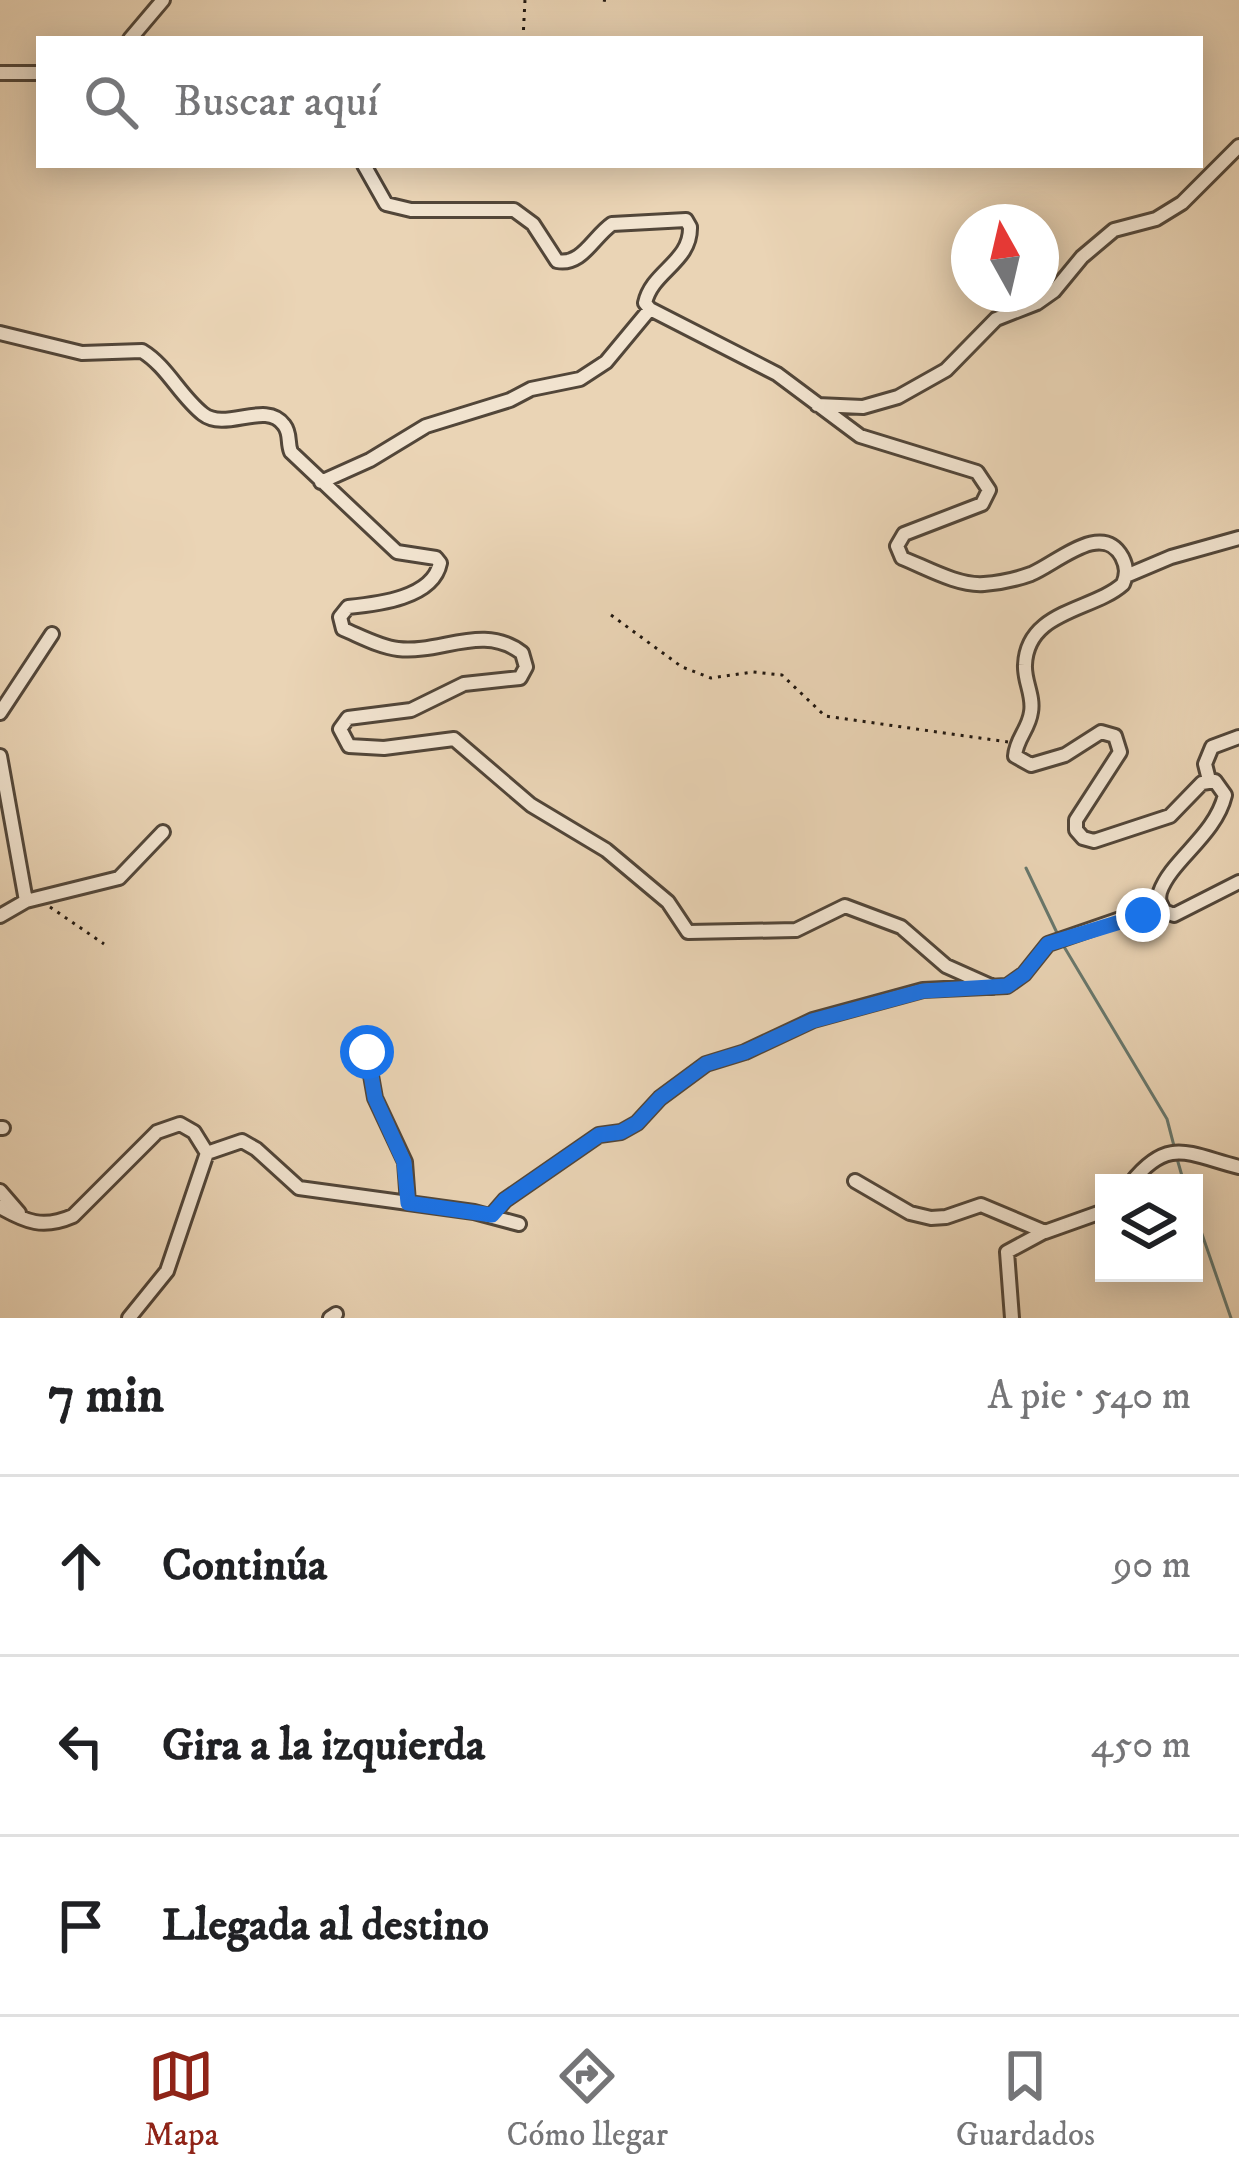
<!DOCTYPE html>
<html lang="es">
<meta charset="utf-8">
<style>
body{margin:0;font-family:"IM FELL DW Pica",serif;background:#f6f6f6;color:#202124}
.controls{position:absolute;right:36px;bottom:36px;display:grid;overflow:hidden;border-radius:0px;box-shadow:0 6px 30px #0003}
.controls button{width:108px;height:108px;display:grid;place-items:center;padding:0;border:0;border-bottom:3px solid #e0e0e0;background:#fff;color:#202124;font:60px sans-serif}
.compass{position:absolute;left:951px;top:204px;width:108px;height:108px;border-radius:50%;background:#fff;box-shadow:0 6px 30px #0003;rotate:352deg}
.stop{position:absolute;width:36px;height:36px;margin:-27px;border:9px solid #1a73e8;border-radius:50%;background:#fff}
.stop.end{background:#1a73e8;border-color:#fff;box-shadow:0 3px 12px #0008}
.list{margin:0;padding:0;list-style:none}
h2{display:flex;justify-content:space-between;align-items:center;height:156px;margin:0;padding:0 48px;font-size:51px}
h2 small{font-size:39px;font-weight:400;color:#757577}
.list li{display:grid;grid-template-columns:78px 1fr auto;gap:36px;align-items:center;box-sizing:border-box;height:180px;padding:0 48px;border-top:3px solid #e0e0e0}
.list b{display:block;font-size:45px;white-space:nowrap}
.list em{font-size:39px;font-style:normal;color:#757577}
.icon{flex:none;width:66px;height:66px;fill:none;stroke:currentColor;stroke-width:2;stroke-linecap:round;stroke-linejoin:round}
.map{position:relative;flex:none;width:1239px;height:1318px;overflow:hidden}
.search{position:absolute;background:#fff;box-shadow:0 6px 30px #0003;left:36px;right:36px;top:36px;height:132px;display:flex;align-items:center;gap:30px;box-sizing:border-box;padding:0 42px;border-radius:0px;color:#757577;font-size:45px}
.sheet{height:696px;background:#fff}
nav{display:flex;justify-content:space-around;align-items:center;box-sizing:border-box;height:168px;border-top:3px solid #e0e0e0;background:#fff;font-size:33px;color:#757577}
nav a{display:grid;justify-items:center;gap:6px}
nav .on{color:#8f2418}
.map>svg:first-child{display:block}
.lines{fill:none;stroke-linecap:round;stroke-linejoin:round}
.stream{stroke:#68786d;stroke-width:3}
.minor-casing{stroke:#524639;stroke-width:18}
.path{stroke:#201710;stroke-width:3;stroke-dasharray:3 6;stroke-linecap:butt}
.minor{stroke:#f1e3cf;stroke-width:12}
.route{stroke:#1a73e8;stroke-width:15}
</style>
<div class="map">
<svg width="1239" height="1318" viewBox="0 0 1239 1318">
<rect width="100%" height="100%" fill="#ead4b5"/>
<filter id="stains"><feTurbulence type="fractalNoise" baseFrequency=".00167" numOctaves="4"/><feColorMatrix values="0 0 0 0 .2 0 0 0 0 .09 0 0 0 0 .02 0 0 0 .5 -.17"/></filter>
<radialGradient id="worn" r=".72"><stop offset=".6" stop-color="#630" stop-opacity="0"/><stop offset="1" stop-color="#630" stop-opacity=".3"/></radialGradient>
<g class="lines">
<path class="stream" d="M1026,868L1059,937
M1063,945L1167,1119L1174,1146
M1176,1155L1184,1183
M1194,1211L1231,1318"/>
<defs>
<path id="minor" d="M130,39L163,0
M0,73H39
M364,165L386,204L411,210H514L533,224L557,261C582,266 593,237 612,224L686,220L690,227C691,262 652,271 645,303L650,309L777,374L860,436L977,472L989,490L982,504L904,534L897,546L902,558C927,568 958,586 984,584C999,583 1017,579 1031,574C1056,564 1102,520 1122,557C1127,567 1127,574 1123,584C1093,611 1027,610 1025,665C1024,681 1034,696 1031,712C1029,729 1016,739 1015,756L1031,765L1065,755L1101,732L1115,736L1120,752L1076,820V830L1083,838L1094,841L1170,816L1202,783L1215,781L1225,795C1215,836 1171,860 1160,892C1158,901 1160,903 1164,911L1174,915L1239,882
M0,333L82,353L142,351C167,366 180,396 203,414C226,432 266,400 284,425C291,434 287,442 291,452L397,552L436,558L440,563C433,598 378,604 348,607L340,617L343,629C360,636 380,647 398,649C441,654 483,623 522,653L526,667L520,678L464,684L411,710L348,718L340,729L349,746L384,748L454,739L531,805L606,850L668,902L688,932L796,930L845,906L901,927L946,966L993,987
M817,405L863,407L898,397L946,370L996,319L1037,303L1054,291L1082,257L1114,230L1156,219L1182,203L1239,146
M321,482L370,460L426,426L510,400L531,389L580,379L606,362L650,309
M1126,576L1171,557L1239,538
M0,713L52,634
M0,756L26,901
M1209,780L1205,764L1212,747L1239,737
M0,916L26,901L119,878L163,832
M367,1053L375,1098L405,1162L408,1203
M0,1128H3
M207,1153L242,1141L256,1149L299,1188L474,1212L519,1224
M855,1181L910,1213L931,1218L946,1217L981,1205L1045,1232L1104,1211
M1131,1183C1168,1136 1188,1154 1239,1167
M0,1191L19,1213
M0,1207C26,1222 43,1229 73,1216L157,1132L180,1124L194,1132L207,1153L167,1271L129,1318
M492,1215L505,1200L599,1135L621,1132L637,1123L660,1098L706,1064L745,1052L813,1020L923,990L1007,986L1024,974L1048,944L1126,917L1164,911
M330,1318L336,1314
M1012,1318L1007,1252L1044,1232"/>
</defs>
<use href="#minor" class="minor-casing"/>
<path class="path" d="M603,0L608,1
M523,39L525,0
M611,615L682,667L711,678L753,672L782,675L825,716L1008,742
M50,907L104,944"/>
<use href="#minor" class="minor"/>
</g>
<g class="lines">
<path class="route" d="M367,1052L375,1098L404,1162L408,1203L492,1215L505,1200L599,1135L621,1132L637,1123L660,1098L706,1064L745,1052L812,1021L923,991L1007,986L1024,974L1048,944L1143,915"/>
</g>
<rect width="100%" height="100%" filter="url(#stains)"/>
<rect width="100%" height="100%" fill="url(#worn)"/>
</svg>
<div class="controls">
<button><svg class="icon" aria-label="layers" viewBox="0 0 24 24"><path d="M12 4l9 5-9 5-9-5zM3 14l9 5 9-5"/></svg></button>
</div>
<svg class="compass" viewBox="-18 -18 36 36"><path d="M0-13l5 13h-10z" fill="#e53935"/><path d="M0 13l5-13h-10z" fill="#757577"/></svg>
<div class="stop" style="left:367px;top:1052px"></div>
<div class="stop end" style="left:1143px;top:915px"></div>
<div class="search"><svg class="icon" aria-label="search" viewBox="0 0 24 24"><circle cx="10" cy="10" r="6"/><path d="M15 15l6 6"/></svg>Buscar aquí</div>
</div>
<section class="sheet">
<h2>7 min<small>A pie · 540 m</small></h2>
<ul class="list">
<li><svg class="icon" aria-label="ahead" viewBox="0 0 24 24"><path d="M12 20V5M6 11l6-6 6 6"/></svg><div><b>Continúa</b></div><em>90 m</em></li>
<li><svg class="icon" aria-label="left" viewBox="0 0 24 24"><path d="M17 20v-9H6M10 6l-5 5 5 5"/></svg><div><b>Gira a la izquierda</b></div><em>450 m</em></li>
<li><svg class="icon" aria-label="arrive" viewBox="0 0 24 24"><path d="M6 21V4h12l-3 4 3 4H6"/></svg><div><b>Llegada al destino</b></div></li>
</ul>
</section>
<nav>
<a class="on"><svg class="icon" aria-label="map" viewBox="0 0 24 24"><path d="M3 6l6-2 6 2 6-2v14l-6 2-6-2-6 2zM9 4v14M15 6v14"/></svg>Mapa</a>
<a><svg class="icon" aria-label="directions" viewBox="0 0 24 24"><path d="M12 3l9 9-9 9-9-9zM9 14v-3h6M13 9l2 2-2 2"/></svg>Cómo llegar</a>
<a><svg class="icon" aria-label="saved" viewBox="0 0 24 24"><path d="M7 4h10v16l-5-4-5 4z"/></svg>Guardados</a>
</nav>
